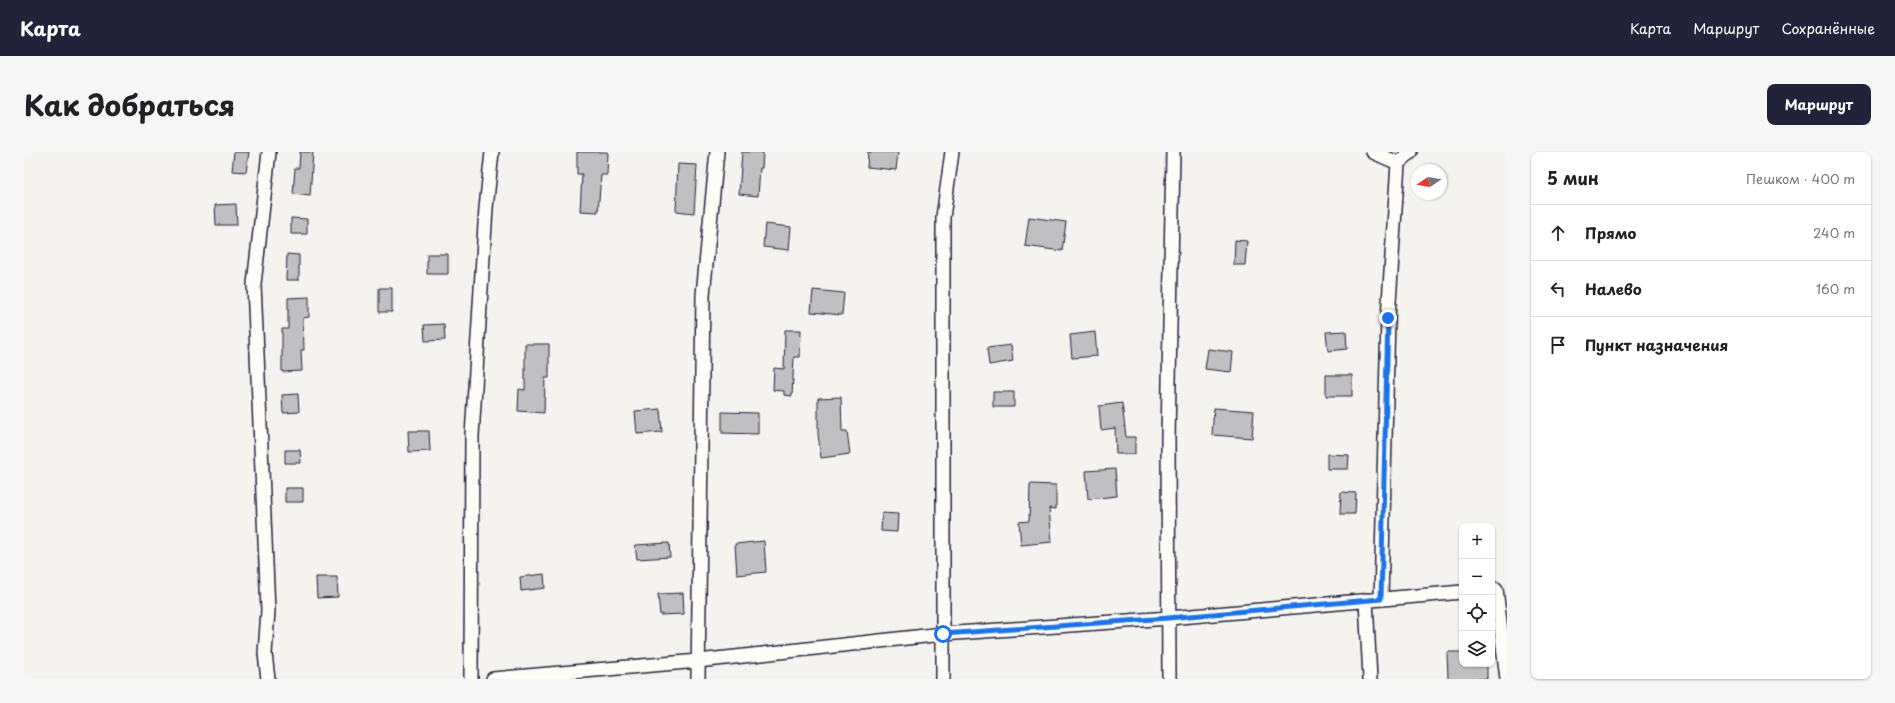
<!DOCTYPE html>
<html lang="ru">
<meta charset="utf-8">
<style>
body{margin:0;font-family:"Playpen Sans",sans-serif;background:#f6f6f6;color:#202124}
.controls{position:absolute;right:12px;bottom:12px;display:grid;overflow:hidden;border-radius:8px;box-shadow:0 1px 3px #0004}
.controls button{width:36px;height:36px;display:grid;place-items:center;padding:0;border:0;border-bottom:1px solid #e0e0e0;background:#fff;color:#202124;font:20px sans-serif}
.compass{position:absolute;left:1387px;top:12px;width:36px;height:36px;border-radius:50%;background:#fff;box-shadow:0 1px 3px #0004;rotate:258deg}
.stop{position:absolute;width:12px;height:12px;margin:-9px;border:3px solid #1a73e8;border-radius:50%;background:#fff}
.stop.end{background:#1a73e8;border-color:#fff;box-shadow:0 1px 4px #0008}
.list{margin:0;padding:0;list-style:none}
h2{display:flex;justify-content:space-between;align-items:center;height:52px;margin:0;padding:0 16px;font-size:17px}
h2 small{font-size:13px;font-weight:400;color:#757577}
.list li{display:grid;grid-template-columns:26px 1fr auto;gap:12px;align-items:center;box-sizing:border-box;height:56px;padding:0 16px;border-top:1px solid #e0e0e0}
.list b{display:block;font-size:15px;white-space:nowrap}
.list em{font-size:13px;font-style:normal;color:#757577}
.icon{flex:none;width:22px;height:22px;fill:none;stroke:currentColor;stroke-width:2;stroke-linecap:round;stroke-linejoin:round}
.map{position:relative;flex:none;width:1483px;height:527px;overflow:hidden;border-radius:8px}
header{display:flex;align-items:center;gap:24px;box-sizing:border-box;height:56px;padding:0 20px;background:#22223b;color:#fff}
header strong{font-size:19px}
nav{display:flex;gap:22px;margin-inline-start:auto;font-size:14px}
.intro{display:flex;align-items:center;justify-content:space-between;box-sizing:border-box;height:96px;padding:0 24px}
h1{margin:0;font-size:28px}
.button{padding:10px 18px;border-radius:8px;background:#22223b;color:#fff;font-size:14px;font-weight:700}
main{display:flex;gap:24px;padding:0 24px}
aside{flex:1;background:#fff;border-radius:8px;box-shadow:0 1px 3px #0004}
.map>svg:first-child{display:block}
.building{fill:#c0bfc2;stroke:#22223b}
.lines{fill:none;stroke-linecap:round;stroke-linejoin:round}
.minor-casing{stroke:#22223b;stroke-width:16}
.minor{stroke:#fdfcf7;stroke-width:13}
.route{stroke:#1a73e8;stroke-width:5}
</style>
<header>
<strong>Карта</strong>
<nav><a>Карта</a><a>Маршрут</a><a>Сохранённые</a></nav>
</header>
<div class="intro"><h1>Как добраться</h1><a class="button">Маршрут</a></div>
<main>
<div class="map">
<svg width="1483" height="527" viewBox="0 0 1483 527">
<rect width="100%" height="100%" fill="#f4f3ef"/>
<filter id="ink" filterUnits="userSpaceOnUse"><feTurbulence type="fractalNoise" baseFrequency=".025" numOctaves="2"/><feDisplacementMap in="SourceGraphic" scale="8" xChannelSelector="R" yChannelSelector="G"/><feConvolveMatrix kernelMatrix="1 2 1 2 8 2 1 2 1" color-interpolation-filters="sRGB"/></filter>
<g filter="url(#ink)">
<path class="building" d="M210,0H225L222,20L208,19Z
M276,0H289L286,44L269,42L271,16H275Z
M553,0H584L583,23H577L574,60L556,59L558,22H553Z
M718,0H739L738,16H736L734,44L715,42Z
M844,0H874L872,18L843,15Z
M654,12L673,13L670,61L652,59Z
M212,52L213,73H192L191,53Z
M1005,65L1042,70L1038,99L1001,94Z
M267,66L283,67V82H267Z
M741,72L767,75L765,98L739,95Z
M1211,88L1223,89L1221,113H1210Z
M263,102L275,103V128H262Z
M403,102H424V122H403Z
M355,136H368V160H355Z
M789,138L820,141L818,163L787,160Z
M285,145V165L279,166L280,198H277L278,219L258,220V177H264V146Z
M420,172L421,188L401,189L400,173Z
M761,178H777L776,205H770L768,244L760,243V239L749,238L750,216L760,217Z
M1322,179L1323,197L1304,199L1302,180Z
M1071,180L1073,204L1048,206L1046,183Z
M501,192H525V226H521L520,261L494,259L495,237L501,238Z
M987,193L989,209L965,213L963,196Z
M1184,197L1209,200L1207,220L1181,217Z
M1302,223H1328V244H1302Z
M969,240H990V255H969Z
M274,242L275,260L259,261L258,243Z
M817,245L818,279H823L826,302L797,306L794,282V246Z
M1098,251L1102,285H1111V302H1092L1091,276L1077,278L1075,254Z
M1190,256L1230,259L1228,286L1188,283Z
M636,257L638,280L613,282L611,259Z
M698,260L734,261V282L698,281Z
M384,279H405L406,299L385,300Z
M261,298H276L277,311H261Z
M1303,302L1325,303L1324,317H1303Z
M1091,317L1093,344L1064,347L1062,319Z
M1006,332L1032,333V357L1025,356L1028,390L997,393L995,370L1005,369Z
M261,336H279V350H261Z
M1317,340L1332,341L1331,362H1316Z
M858,361L874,362L873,380L857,379Z
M740,389L742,420L713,423L711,392Z
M645,391L646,405L613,407L611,393Z
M520,422L521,436L497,439L496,425Z
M292,425H313L314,445L293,446Z
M659,441L660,462L636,463L634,442Z
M1423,500H1438V512H1463V527H1424Z"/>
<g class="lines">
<defs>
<path id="minor" d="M1349,0L1374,11
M1472,437L1483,527
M1357,447L1364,166L1374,11L1387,0
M1342,448L1346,527
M244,527L241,502L244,458L230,132L245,0
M447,527L448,284L462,56L468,0
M469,527L674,509L919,482L1145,466L1438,440
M674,527L679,143L693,0
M919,527V65L928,0
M1145,527L1144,288L1149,0"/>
</defs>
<use href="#minor" class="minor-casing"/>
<use href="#minor" class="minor"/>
</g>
</g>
<g class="lines" filter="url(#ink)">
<path class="route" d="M919,482L1144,466L1357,447L1364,166"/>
</g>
</svg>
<div class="controls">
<button>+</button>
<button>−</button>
<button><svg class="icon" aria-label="locate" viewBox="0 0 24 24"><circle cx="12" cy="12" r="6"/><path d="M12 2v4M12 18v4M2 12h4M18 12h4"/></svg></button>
<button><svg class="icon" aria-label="layers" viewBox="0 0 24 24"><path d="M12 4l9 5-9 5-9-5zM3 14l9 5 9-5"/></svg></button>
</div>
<svg class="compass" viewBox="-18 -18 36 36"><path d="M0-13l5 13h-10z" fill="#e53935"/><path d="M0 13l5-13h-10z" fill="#757577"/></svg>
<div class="stop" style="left:919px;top:482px"></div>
<div class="stop end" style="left:1364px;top:166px"></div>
</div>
<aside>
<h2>5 мин<small>Пешком · 400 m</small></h2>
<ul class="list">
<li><svg class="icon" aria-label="ahead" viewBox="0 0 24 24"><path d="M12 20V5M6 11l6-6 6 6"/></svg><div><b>Прямо</b></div><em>240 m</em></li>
<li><svg class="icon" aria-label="left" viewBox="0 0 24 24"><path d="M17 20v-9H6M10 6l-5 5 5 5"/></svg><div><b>Налево</b></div><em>160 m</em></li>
<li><svg class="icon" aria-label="arrive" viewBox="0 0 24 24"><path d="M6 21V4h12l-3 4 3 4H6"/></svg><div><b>Пункт назначения</b></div></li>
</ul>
</aside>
</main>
